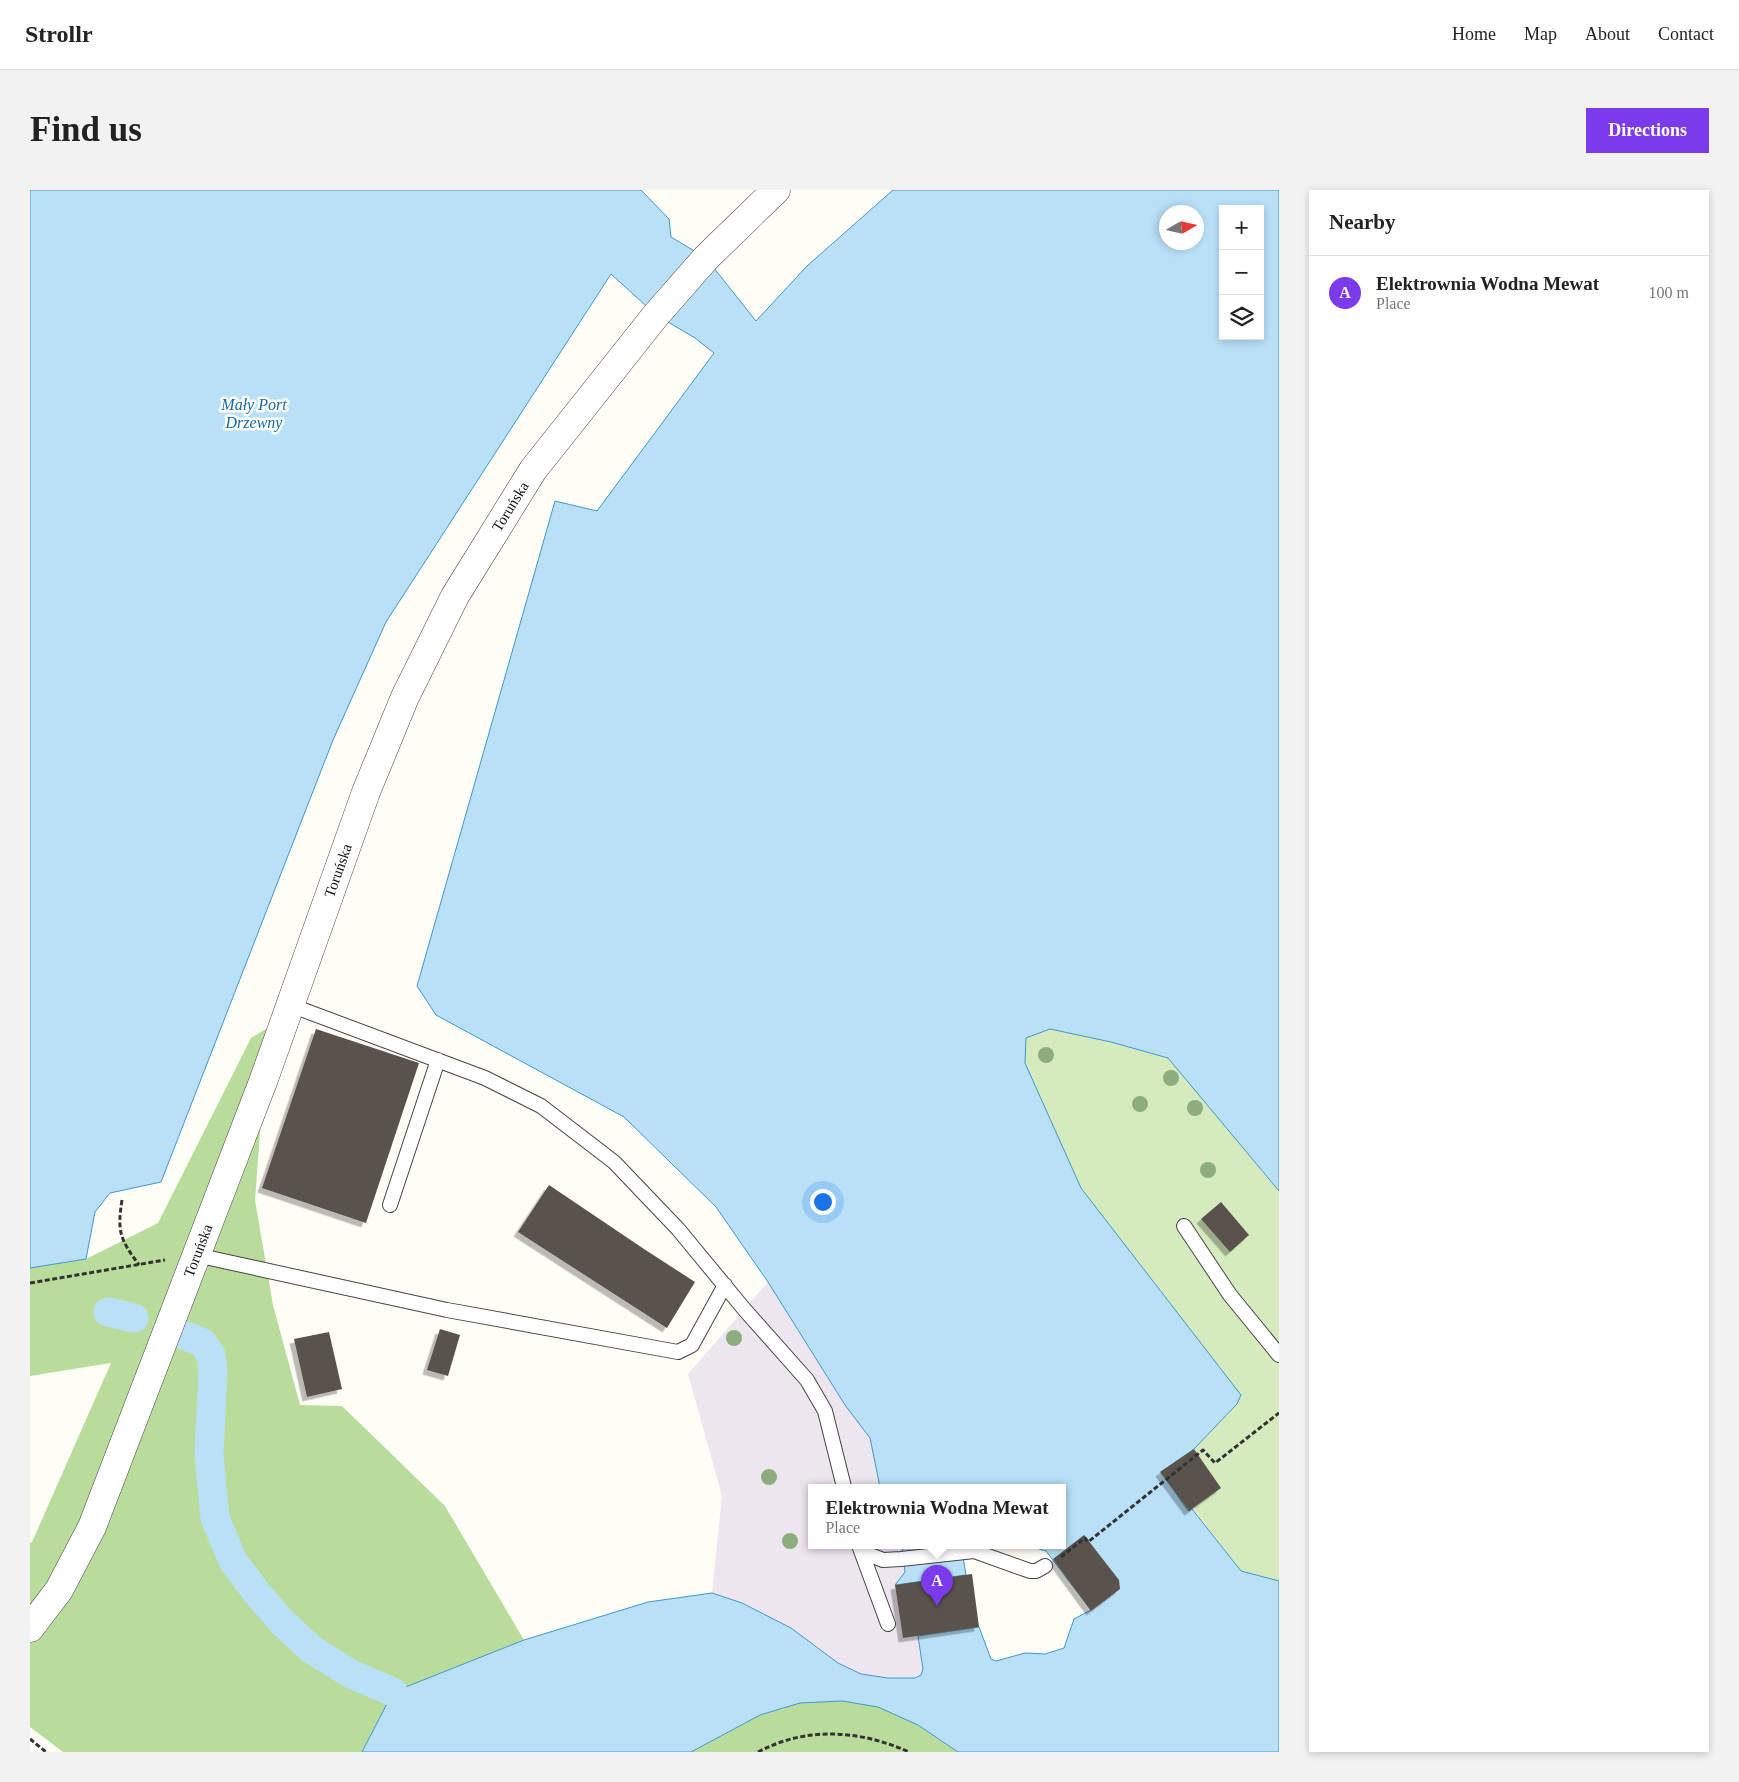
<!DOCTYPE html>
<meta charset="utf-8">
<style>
body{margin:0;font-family:"Times New Roman",serif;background:#f2f2f2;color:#222}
.controls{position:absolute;right:15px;top:15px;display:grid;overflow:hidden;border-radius:0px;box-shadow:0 2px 8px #0003}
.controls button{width:45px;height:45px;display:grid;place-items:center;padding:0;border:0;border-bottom:1px solid #e0e0e0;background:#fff;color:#222;font:25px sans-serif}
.compass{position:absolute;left:1129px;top:15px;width:45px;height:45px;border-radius:50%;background:#fff;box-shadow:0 2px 8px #0003;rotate:81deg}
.you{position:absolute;left:792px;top:1011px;width:18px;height:18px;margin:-12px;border:4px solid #fff;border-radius:50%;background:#1a73e8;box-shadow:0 0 0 8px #1a73e833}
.badge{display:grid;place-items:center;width:32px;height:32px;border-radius:50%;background:#7c3aed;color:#fff;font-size:16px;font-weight:700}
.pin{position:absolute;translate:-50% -41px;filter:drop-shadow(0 1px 2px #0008)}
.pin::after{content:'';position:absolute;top:26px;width:18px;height:15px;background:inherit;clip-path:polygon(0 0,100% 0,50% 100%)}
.popup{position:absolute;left:778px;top:1294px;width:258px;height:65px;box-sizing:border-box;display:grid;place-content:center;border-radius:0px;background:#fff;filter:drop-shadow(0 1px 4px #0005);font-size:16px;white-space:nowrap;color:#767676}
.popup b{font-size:19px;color:#222}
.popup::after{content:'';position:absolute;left:50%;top:100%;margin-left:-10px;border:10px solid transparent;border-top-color:#fff}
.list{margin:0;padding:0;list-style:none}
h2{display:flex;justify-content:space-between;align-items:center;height:65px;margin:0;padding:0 20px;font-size:21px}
h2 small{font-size:16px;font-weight:400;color:#767676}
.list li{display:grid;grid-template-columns:32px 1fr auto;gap:15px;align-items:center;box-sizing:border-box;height:75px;padding:0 20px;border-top:1px solid #e0e0e0}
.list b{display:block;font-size:19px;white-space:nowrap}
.list p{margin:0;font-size:16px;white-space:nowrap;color:#767676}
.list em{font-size:16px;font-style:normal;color:#767676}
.icon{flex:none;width:28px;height:28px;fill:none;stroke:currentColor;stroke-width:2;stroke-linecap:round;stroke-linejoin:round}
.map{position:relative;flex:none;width:1249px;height:1562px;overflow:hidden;border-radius:0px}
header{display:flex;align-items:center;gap:30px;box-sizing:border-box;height:70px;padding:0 25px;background:#fff;border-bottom:1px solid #e0e0e0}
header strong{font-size:24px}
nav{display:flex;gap:28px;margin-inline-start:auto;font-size:18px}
.intro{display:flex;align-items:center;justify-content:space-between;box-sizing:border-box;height:120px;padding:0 30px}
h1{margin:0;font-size:35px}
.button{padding:12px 22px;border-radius:0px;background:#7c3aed;color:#fff;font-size:18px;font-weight:700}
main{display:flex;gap:30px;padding:0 30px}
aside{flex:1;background:#fff;border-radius:0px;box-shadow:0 2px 8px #0003}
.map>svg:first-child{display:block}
.industrial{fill:#eee6ef}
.green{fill:#d5ebbd}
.forest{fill:#b9dc9c}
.water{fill:#b9e0f7;stroke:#3f96cf;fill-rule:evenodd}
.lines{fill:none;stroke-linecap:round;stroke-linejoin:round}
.canal{stroke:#b9e0f7;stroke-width:29}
.building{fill:#5a524d;filter:url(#shadow)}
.service-casing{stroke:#444;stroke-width:16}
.tertiary-casing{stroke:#444;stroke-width:29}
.path{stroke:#333;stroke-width:3;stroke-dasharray:5 2.5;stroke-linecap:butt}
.service{stroke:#fff;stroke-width:14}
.tertiary{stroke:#fff;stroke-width:28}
.tree{fill:#8dad7f}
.labels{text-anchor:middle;stroke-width:5;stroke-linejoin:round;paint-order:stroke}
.street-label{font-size:15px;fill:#111;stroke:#fff}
.water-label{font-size:16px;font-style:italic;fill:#1768a6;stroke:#fff}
</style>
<header>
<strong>Strollr</strong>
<nav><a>Home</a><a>Map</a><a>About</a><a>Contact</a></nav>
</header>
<div class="intro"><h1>Find us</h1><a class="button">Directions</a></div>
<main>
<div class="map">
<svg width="1249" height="1562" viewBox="0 0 1249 1562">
<defs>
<filter id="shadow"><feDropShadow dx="-4.5" dy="4.5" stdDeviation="0" flood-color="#0004"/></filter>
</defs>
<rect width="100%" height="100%" fill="#fffdf5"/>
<path class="industrial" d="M738,1092L815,1215L840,1248L850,1297H782V1355H930L936,1385L942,1384L949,1437L888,1446L893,1479L891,1485L885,1488H858L831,1484L808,1473L761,1438L712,1413L682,1403L692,1306L658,1184Z"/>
<path class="green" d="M1020,839L1081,852L1138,868L1249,1001V1391L1211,1381L1163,1319L1159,1321L1135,1291L1130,1282L1164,1259L1207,1214L1211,1205L1051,998L995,873L996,848Z"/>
<path class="forest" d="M244,834L234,889L225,1010L243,1115L270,1215L312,1216L415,1316L494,1450L363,1502L332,1562H33L0,1537V1353L2,1352L81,1173L0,1186V1078L56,1069L128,1033L221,848Z
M812,1511L848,1517L888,1535L928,1562H661L730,1525L770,1513Z"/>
<path class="water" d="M0,0H611L639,29L641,47L676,68L726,131L777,76L863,0H1249V1001L1138,868L1081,852L1020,839L996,848L995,873L1051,998L1211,1205L1207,1214L1164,1259L1131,1282L1158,1321L1162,1319L1211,1381L1249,1391V1562H928L888,1535L848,1517L812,1511L770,1513L730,1525L661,1562H332L363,1502L494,1450L618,1412L682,1403L712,1413L761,1438L808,1473L831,1484L858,1488H885L891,1485L893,1479L888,1446L949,1437L961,1469L966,1471L995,1463L1015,1464L1034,1458L1044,1429L1061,1420L1016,1361L996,1355H1032V1297H850L840,1248L815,1215L738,1092L686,1017L594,927L406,825L387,796L525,311L567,321L684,163L665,148L626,125L581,84L356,432L303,550L131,992L80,1003L65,1022L56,1069L0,1078ZM1193,19H1230V146H1193ZM1136,22H1166V52H1136Z
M872,1355H931L936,1385L865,1395L875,1382Z"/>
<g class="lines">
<path class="canal" d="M78,1122L104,1128
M156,1146L173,1153L181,1165L183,1181L179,1265L185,1328L203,1371L227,1403L253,1433L281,1459L321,1484L363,1502"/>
</g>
<path class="building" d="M286,839L389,873L336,1033L232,998Z
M519,995L614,1059L665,1092L637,1138L488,1042Z
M1191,1012L1219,1045L1200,1062L1171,1029Z
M410,1139L430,1145L418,1186L397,1180Z
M299,1142L312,1199L277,1207L264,1149Z
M1164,1259L1191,1298L1159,1321L1130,1282Z
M1054,1345L1089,1390L1090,1399L1061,1421L1023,1369Z
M942,1384L949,1437L873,1448L865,1395Z"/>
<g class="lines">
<defs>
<path id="service" d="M260,815L455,888L511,916L584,972L648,1039L714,1119L777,1190L795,1221L814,1297
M360,1015L408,870
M1154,1036L1200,1105L1249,1165
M166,1065L417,1120L648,1162L662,1155L695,1095
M830,1355L835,1363L853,1370L871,1369L944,1361L1000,1381H1006L1015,1376
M830,1358L858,1434"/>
<g id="tertiary">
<path id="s1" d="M0,1438L29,1400L62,1337L234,889L336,602L375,507L425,406L503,280L626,125L676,68L746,0"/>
</g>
</defs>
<use href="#service" class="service-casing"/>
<use href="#tertiary" class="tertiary-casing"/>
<path class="path" d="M92,1010C87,1042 90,1049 109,1075
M0,1093L135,1070
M1031,1367L1055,1348L1058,1352L1173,1260L1185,1273L1249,1223
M0,1549L16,1562
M728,1562C777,1536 830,1540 879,1562"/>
<use href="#service" class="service"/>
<use href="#tertiary" class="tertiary"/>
</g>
<g class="tree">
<circle cx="1016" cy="865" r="8"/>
<circle cx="1141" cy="888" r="8"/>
<circle cx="1110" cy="914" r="8"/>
<circle cx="1165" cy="918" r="8"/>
<circle cx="1178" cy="980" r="8"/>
<circle cx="704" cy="1148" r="8"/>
<circle cx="739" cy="1287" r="8"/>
<circle cx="760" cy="1351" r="8"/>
</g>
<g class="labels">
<g class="street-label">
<text dy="5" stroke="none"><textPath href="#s1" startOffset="1224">Toruńska</textPath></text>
<text dy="5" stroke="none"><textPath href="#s1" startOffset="820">Toruńska</textPath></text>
<text dy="5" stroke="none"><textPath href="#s1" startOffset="415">Toruńska</textPath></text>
</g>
<g class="water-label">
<text x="224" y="220">Mały Port<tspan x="224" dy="18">Drzewny</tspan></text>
</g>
</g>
</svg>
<div class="controls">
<button>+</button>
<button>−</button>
<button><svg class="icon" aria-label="layers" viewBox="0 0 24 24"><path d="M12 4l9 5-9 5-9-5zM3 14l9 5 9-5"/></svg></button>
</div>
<svg class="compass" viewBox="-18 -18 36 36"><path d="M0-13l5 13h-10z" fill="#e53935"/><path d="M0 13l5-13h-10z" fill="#767676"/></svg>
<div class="you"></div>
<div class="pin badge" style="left:907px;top:1416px">A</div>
<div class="popup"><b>Elektrownia Wodna Mewat</b>Place</div>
</div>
<aside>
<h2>Nearby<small></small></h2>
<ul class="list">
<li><span class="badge">A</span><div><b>Elektrownia Wodna Mewat</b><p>Place</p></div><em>100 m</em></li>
</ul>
</aside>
</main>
